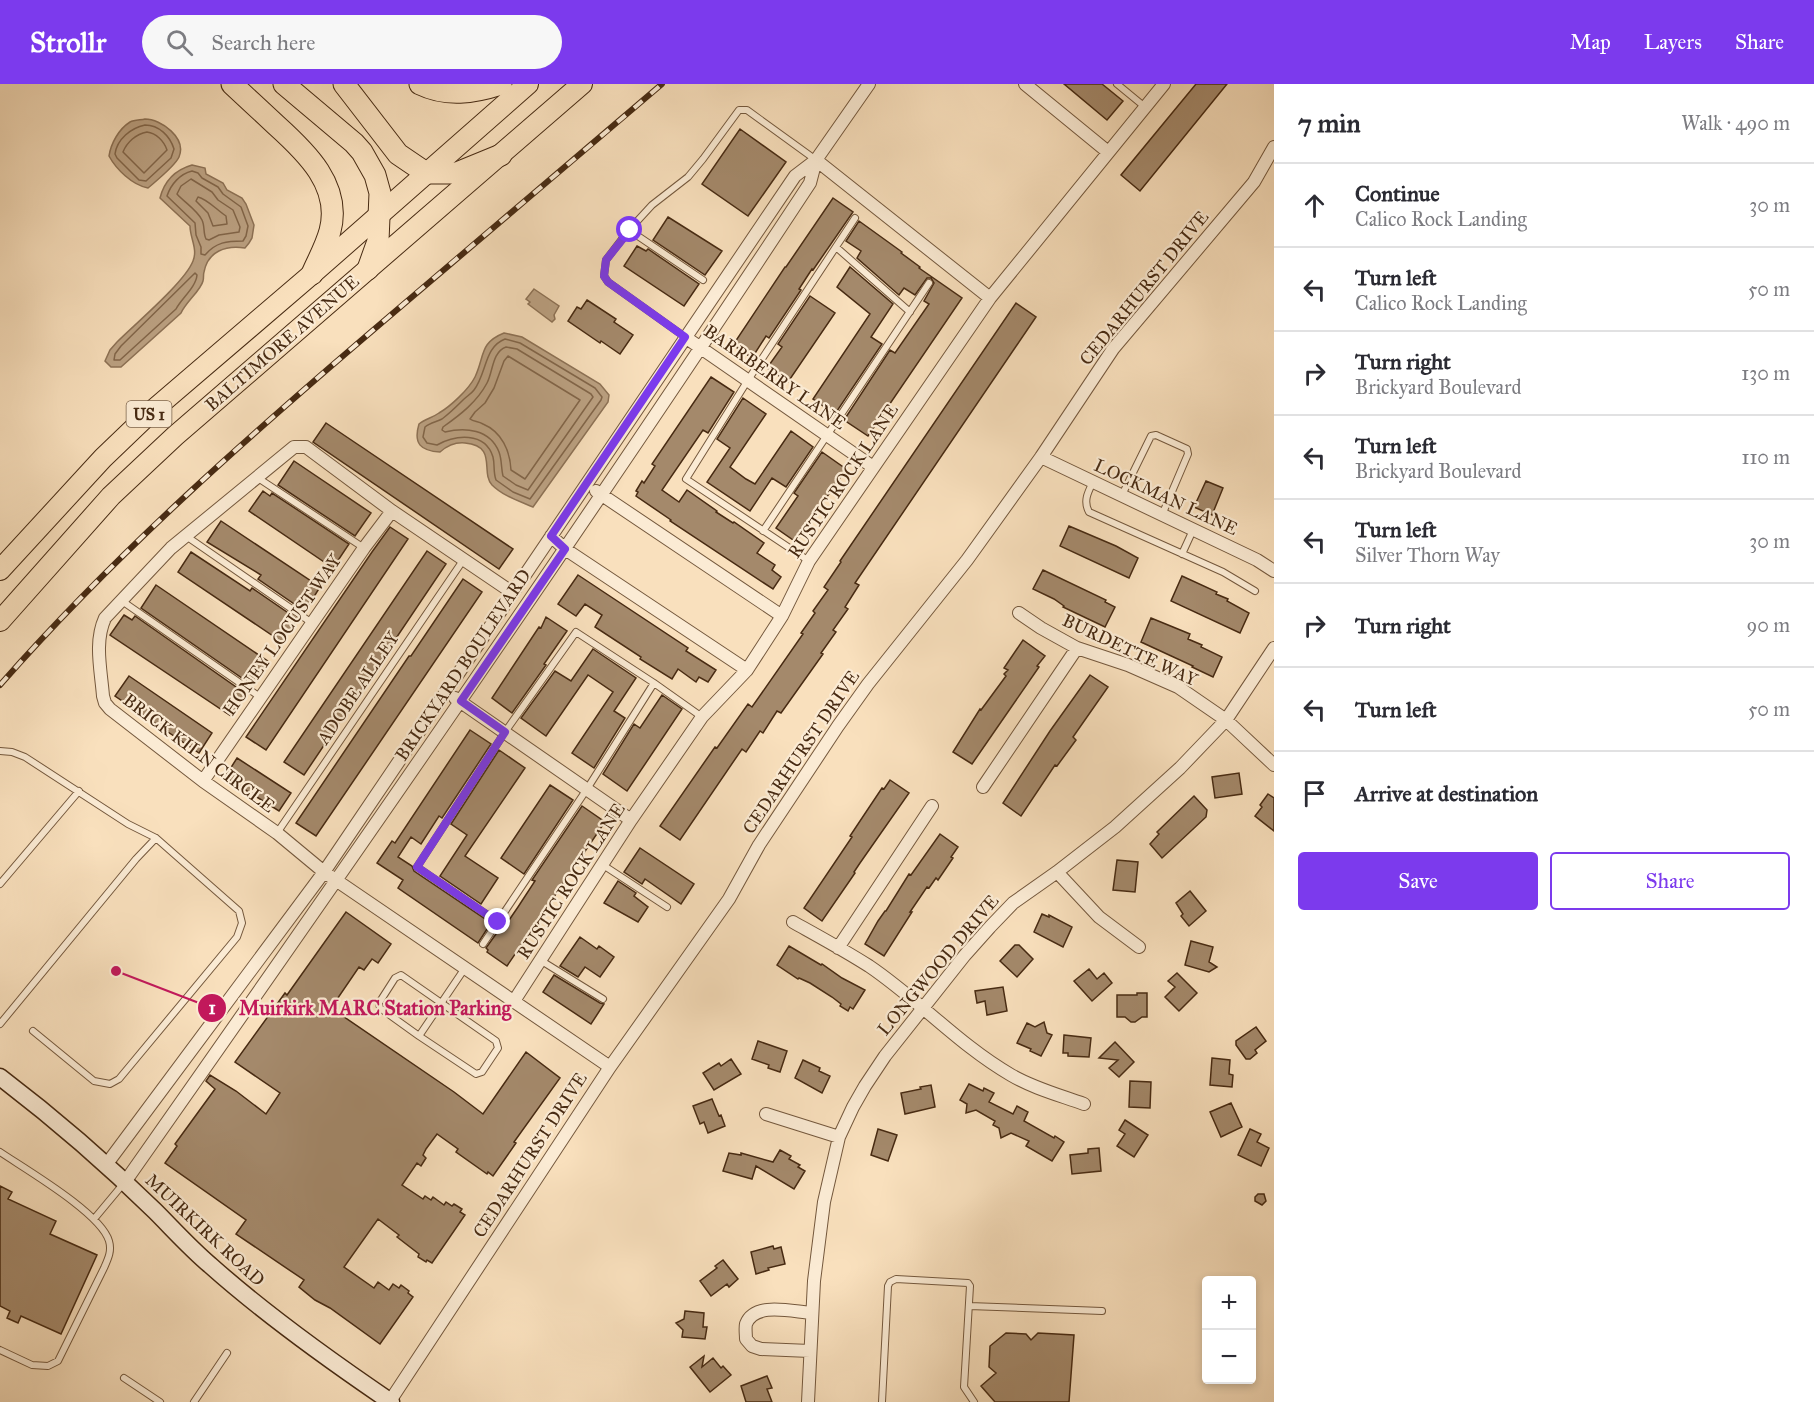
<!DOCTYPE html>
<meta charset="utf-8">
<style>
body{margin:0;font-family:"IM FELL Great Primer",serif;background:#f7f7f7;color:#2b2b33}
.controls{position:absolute;right:18px;bottom:18px;display:grid;overflow:hidden;border-radius:6px;box-shadow:0 3px 9px #0003}
.controls button{width:54px;height:54px;display:grid;place-items:center;padding:0;border:0;border-bottom:2px solid #e1e1e2;background:#fff;color:#2b2b33;font:30px sans-serif}
.stop{position:absolute;width:18px;height:18px;margin:-14px;border:4px solid #7c3aed;border-radius:50%;background:#fff}
.stop.end{background:#7c3aed;border-color:#fff;box-shadow:0 2px 6px #0008}
.list{margin:0;padding:0;list-style:none}
h2{display:flex;justify-content:space-between;align-items:center;height:78px;margin:0;padding:0 24px;font-size:26px}
h2 small{font-size:20px;font-weight:400;color:#7c7c81}
.list li{display:grid;grid-template-columns:39px 1fr auto;gap:18px;align-items:center;box-sizing:border-box;height:84px;padding:0 24px;border-top:2px solid #e1e1e2}
.list b{display:block;font-size:22px;white-space:nowrap}
.list p{margin:0;font-size:20px;white-space:nowrap;color:#7c7c81}
.list em{font-size:20px;font-style:normal;color:#7c7c81}
.actions{display:flex;gap:12px;padding:18px 24px}
.actions a{flex:1;padding:14px 0;border:2px solid #7c3aed;border-radius:6px;text-align:center;font-size:21px;color:#7c3aed}
.actions .main{background:#7c3aed;color:#fff}
.icon{flex:none;width:33px;height:33px;fill:none;stroke:currentColor;stroke-width:2;stroke-linecap:round;stroke-linejoin:round}
.map{position:relative;flex:none;width:1274px;height:1318px;overflow:hidden}
header{display:flex;align-items:center;gap:36px;box-sizing:border-box;height:84px;padding:0 30px;background:#7c3aed;color:#fff}
header strong{font-size:28px}
nav{display:flex;gap:33px;margin-inline-start:auto;font-size:21px}
.search{width:420px;height:54px;background:#f7f7f7;display:flex;align-items:center;gap:15px;box-sizing:border-box;padding:0 21px;border-radius:33px;color:#7c7c81;font-size:22px}
main{display:flex}
aside{flex:1;background:#fff}
.map>svg:first-child{display:block}
.water{fill:#bca283;stroke:#8d7256;stroke-width:1.5}
.lines{fill:none;stroke-linecap:round;stroke-linejoin:round}
.shore{stroke:#82664a;stroke-width:1.5}
.building{fill:#a4896b;stroke:#472a12;stroke-width:1.5}
.service-casing{stroke:#74583d;stroke-width:8}
.minor-casing{stroke:#74583d;stroke-width:14}
.secondary-casing{stroke:#472a12;stroke-width:19}
.primary-casing{stroke:#472a12;stroke-width:22}
.motorway-casing{stroke:#472a12;stroke-width:23}
.service{stroke:#fbebd4;stroke-width:6}
.minor{stroke:#fbebd4;stroke-width:12}
.secondary{stroke:#fbebd4;stroke-width:16}
.primary{stroke:#f9e0bd;stroke-width:20}
.motorway{stroke:#f9e0bd;stroke-width:21}
.rail-casing{stroke:#472a12;stroke-width:6}
.rail{stroke:#fbebd4;stroke-width:4;stroke-dasharray:11;stroke-linecap:butt}
.route{stroke:#7c3aed;stroke-width:8}
.labels{text-anchor:middle;stroke-width:4.5;stroke-linejoin:round;paint-order:stroke}
.shield{fill:#fbebd4;stroke:#7d644c;stroke-width:1.5}
.shield-label{font-size:16px;font-weight:bold;fill:#472a12}
.street-label{font-size:18px;fill:#472a12;stroke:#fbebd4}
.leader{fill:none;stroke:#c2185b;stroke-width:2}
.callout-dot{fill:#c2185b;stroke:#fbebd4;stroke-width:2}
.mark-label{font-size:18px;text-anchor:middle;font-weight:bold;fill:#fff}
.callout-label{font-size:20px;text-anchor:middle;font-weight:bold;fill:#c2185b;stroke:#fbebd4;stroke-width:4.5;stroke-linejoin:round;paint-order:stroke}
</style>
<header>
<strong>Strollr</strong>
<div class="search"><svg class="icon" aria-label="search" viewBox="0 0 24 24"><circle cx="10" cy="10" r="6"/><path d="M15 15l6 6"/></svg>Search here</div>
<nav><a>Map</a><a>Layers</a><a>Share</a></nav>
</header>
<main>
<div class="map">
<svg width="1274" height="1318" viewBox="0 0 1274 1318">
<rect width="100%" height="100%" fill="#f9e0bd"/>
<filter id="stains"><feTurbulence type="fractalNoise" baseFrequency=".00333" numOctaves="4"/><feColorMatrix values="0 0 0 0 .2 0 0 0 0 .09 0 0 0 0 .02 0 0 0 .5 -.17"/></filter>
<radialGradient id="worn" r=".72"><stop offset=".6" stop-color="#630" stop-opacity="0"/><stop offset="1" stop-color="#630" stop-opacity=".3"/></radialGradient>
<path class="water" d="M145,35C161,35 187,54 179,73C175,82 156,97 148,104C132,101 116,85 109,72C111,59 119,45 130,38C134,36 141,36 145,35Z
M192,81L205,84L206,90L223,99L227,106L242,114L246,120L254,141L252,154L249,159L245,164C226,161 208,167 204,188C203,191 204,194 203,197C201,206 186,218 181,229L121,283H111L105,277L110,266L117,258C135,240 185,198 193,177C198,165 190,154 190,142L160,114C164,98 175,86 192,81Z
M534,205L559,222L554,231L555,235L552,238L528,220L530,218L526,215Z
M504,249L522,253L600,300L609,311L608,318L533,423C519,417 503,412 492,401C480,388 498,362 465,359C455,358 448,361 440,368C421,367 413,360 419,340C425,335 432,334 439,329C451,322 469,305 475,293C485,272 479,259 504,249Z"/>
<g class="lines">
<path class="shore" d="M145,41C159,41 170,52 174,65L171,74L146,97L139,96L117,74L115,70C117,55 131,44 145,41Z
M147,48C156,49 164,57 167,66L144,89L123,68C127,58 136,50 147,48Z
M192,87L198,89L202,94L218,103L223,110L241,123L248,142L246,152L243,157C227,157 216,158 205,171L201,170V163L196,151L195,139L167,112C171,100 180,90 192,87Z
M191,95L212,108L218,116L233,126L240,143L239,148L219,151L209,156L206,155C203,149 205,142 202,136C197,126 184,118 177,110L181,102Z
M198,113C207,115 217,126 226,132L227,140L213,142L208,129L196,117Z
M195,189L197,191C196,203 182,214 176,225L120,276H114L115,270L121,262Z
M505,255L520,259L595,304L602,313L601,316L530,415L513,408L496,396C493,388 495,381 493,373C485,347 455,351 437,361L427,359L423,353L425,343C430,339 436,338 442,335C450,329 456,323 463,316C467,312 471,310 474,306C487,289 484,263 505,255Z
M506,263L517,265L591,310L593,313L528,406L516,401L503,392C501,384 502,376 499,368C490,345 465,343 445,348L442,346L443,343C460,331 477,318 487,299C493,288 492,268 506,263Z
M508,272L580,316L525,395L511,386C510,367 502,348 483,340C478,337 474,338 470,335L475,328L485,319L494,304L504,277Z"/>
</g>
<path class="building" d="M1064,0H1102L1123,17L1107,36Z
M1196,0H1227L1140,107L1121,91Z
M740,45L786,78L748,132L702,100Z
M833,114L853,128L813,186L812,185L799,205L801,206L769,254L766,252L752,274L733,261L785,183H786Z
M668,133L722,167L705,191L653,156Z
M859,137L902,168L901,169L920,183L919,184L962,214L868,352L844,336L890,266L895,269L929,220L924,217L934,199L931,194H927L915,211L904,204L899,211L857,174L861,167L846,157Z
M637,162L646,167L648,165L699,200L684,222L624,182Z
M850,183L893,220L871,253L882,260L835,330L813,315L870,230L837,203Z
M810,212L835,229L788,298L767,284L782,263L778,260Z
M587,216L616,235L614,238L633,251L620,270L601,257L600,259L568,237L577,223L581,225Z
M1016,219L1036,233L855,499L859,501L845,523L848,525L833,546L836,548L821,569L823,570L781,629L777,627L763,649L760,647L746,668L742,665L680,756L660,742L715,663L717,664L748,620L752,623L803,550L801,549L815,529L813,527L828,506L824,503L841,478L840,477Z
M711,293L734,308L708,349L703,346L662,406L679,418L687,406L717,427L716,428L733,439L734,438L764,459L757,469L775,481L772,486L781,493L773,505L670,437L671,436L636,412L638,408L636,407L642,397L644,399L655,382L652,380Z
M743,314L766,330L730,383L746,395L755,400L791,347L813,363L786,403L772,394L750,427L707,398L730,364L717,355Z
M326,339L513,465L499,485L313,358Z
M822,368L846,385L796,458L776,444L798,412L794,409Z
M294,377L371,429L355,452L278,401Z
M1206,397L1223,404L1212,431L1194,423Z
M263,407L270,412L272,409L349,460L333,484L249,427Z
M221,437L320,503L307,524L305,523L303,526L258,495L261,491L207,458Z
M1069,442L1116,462L1138,474L1129,494L1060,462Z
M390,443L408,455L266,666L246,653L372,468Z
M427,467L446,480L304,691L284,678Z
M191,468L250,507L252,504L297,535L282,558L178,488Z
M1043,486L1106,516L1105,518L1115,523L1105,543L1063,523L1064,522L1054,515L1033,505Z
M578,491L688,564L686,567L716,586L708,598L699,593L696,598L678,585L672,595L640,575L641,573L595,543L602,531L585,520L576,532L558,520Z
M1182,492L1217,508L1216,510L1228,515L1227,517L1249,529L1240,549L1171,517Z
M463,495L482,508L316,752L296,739L409,572H411Z
M156,501L269,578L252,601L141,524Z
M124,531L132,536L135,532L246,610L231,632L110,551Z
M546,533L567,547L544,580L546,581L512,629L492,614L539,543L541,544Z
M1151,534L1190,550L1188,555L1202,561L1201,563L1222,573L1213,593L1192,583L1193,582L1141,558Z
M1023,556L1045,572L1037,582L1039,583L972,680L953,668L980,625L981,626L1006,592L1004,590L1008,586L1004,584Z
M593,565L636,594L614,627L625,634L594,684L572,669L613,608L588,591L546,652L521,634L555,587L571,597Z
M1090,591L1108,603L1073,653L1076,656L1057,682L1055,681L1021,732L1003,719L1050,647Z
M129,592L212,649L199,669L115,612Z
M662,611L682,625L627,707L603,690L634,640L640,644Z
M470,646L491,660L442,734L439,732L421,760L411,753L398,773L412,782L414,787L491,839L478,859L398,804L403,796L377,779L392,757L395,759Z
M499,666L525,684L465,772L498,794L481,820L440,792L467,751L451,740Z
M237,674L291,709L279,727L225,693Z
M1239,689L1242,710L1215,714L1212,693Z
M890,696L909,709L860,779L854,788L855,789L822,837L804,824L852,753L850,752L882,704L884,705Z
M550,701L573,716L524,790L501,774Z
M1268,710L1274,714V747L1255,732L1262,723L1260,721Z
M1194,712L1207,726L1206,733L1162,774L1150,760L1159,750L1157,748Z
M582,722L605,738L507,882L487,868L488,866L486,864L501,843L503,845L518,823L535,797L532,796Z
M940,750L958,763L951,773L953,774L938,796L936,794L929,804L927,803L910,828H912L884,872L865,860L878,837L885,827H886L909,790L911,791Z
M640,764L694,800L681,820L645,795L642,800L624,788Z
M1117,776L1138,778L1135,808L1113,806Z
M618,797L636,809L634,812L648,823L638,838L604,819Z
M1190,807L1206,827L1189,842L1181,832L1183,830L1176,819Z
M346,828L391,860L378,879L372,875L364,886L359,883L331,924L454,1008L483,1030L526,968L560,994L514,1058L516,1059L493,1092L488,1088L487,1090L456,1068L458,1065L437,1050L426,1065L423,1071L426,1074L421,1082L417,1079L402,1101L423,1115L425,1112L431,1116L433,1113L444,1121L446,1118L452,1122L454,1120L462,1125L460,1128L465,1131L432,1179L427,1176L426,1178L418,1173L419,1170L397,1153L399,1151L378,1135L344,1183L374,1204L378,1198L389,1206L393,1200L399,1204L401,1201L409,1207L408,1209L413,1213L380,1260L330,1224L315,1216L299,1203L304,1196L236,1150L246,1136L165,1079L177,1062L175,1060L215,1005L206,997L210,991L236,1007L266,1030L280,1009L235,978L285,909L287,911Z
M1042,830L1049,833V831L1072,843L1063,863L1034,848Z
M580,853L597,865L599,862L614,873L600,893L585,883L578,893L560,882Z
M1191,857L1213,863L1209,878L1217,883L1209,888L1185,881Z
M1015,861H1019L1033,875L1017,893L1000,877Z
M789,862L821,881L822,880L842,894L865,906L853,925L850,923L848,927L840,922L841,920L832,913L810,899L799,894L798,895L777,881Z
M1089,885L1097,895L1104,889L1112,899L1092,917L1074,897Z
M1177,889L1197,909L1179,927L1165,913L1175,903L1168,897Z
M554,891L600,919L604,920L591,940L543,908Z
M1003,903L1007,927L987,931L985,917L977,919L975,907Z
M1137,909H1147V933H1142L1135,938H1131L1125,933H1117V911H1137Z
M1044,938L1047,949L1052,951L1041,972L1030,967L1031,965L1017,959L1027,939L1035,943Z
M1256,943L1266,957L1255,966L1257,969L1250,975H1246L1236,961V957Z
M1064,951L1091,954L1089,973L1068,972V969H1063Z
M758,957L787,967L780,988L768,984L769,981L752,975Z
M1115,958L1134,978L1119,993L1109,984L1118,976L1099,974Z
M1212,974L1230,976L1229,990L1233,991L1232,1003L1210,1001Z
M731,975L741,990L714,1006L703,989L719,979L721,982Z
M803,976L820,984L819,987L830,992L822,1009L795,994Z
M1130,997L1151,998L1150,1024L1129,1023Z
M969,1000L983,1007L984,1004L994,1009L989,1018L1013,1030L1017,1022L1028,1028L1024,1037L1054,1054L1055,1052L1064,1058L1052,1077L1026,1062L1029,1057L1011,1049L1001,1054L999,1044L993,1041L995,1037L976,1026L966,1029L967,1020L960,1016Z
M931,1001L935,1023L905,1030L901,1009L921,1005L920,1003Z
M712,1015L719,1032L721,1031L725,1042L708,1049L704,1038L700,1040L693,1022Z
M1231,1019L1242,1043L1221,1053L1210,1028Z
M1125,1036L1148,1051L1134,1073L1117,1062L1125,1050L1119,1046Z
M878,1045L897,1051L888,1077L871,1071Z
M1250,1045L1261,1050L1257,1058L1269,1064L1261,1082L1238,1071Z
M1099,1064L1101,1087L1072,1090L1070,1071L1088,1069V1065Z
M780,1066L791,1072L789,1075L800,1081L798,1083L805,1087L794,1105L756,1082L752,1095L723,1087L729,1069L741,1071V1069L773,1078Z
M0,1102L12,1108L8,1115L56,1137L50,1150L97,1171L61,1250L21,1232L18,1239L7,1234L10,1227L0,1222Z
M1258,1110H1264L1266,1117L1262,1121L1255,1117V1113Z
M773,1162L774,1165L781,1163L785,1180L768,1184L769,1186L756,1190L751,1168Z
M723,1176L738,1195L729,1203L727,1200L711,1212L700,1197L717,1184L715,1182Z
M685,1227L704,1229L703,1243H707L705,1255L682,1253L683,1246L676,1239L684,1235Z
M1006,1249L1026,1250L1031,1256L1038,1249L1074,1251L1069,1318H995L981,1302L996,1289L989,1283L990,1262Z
M704,1272L702,1283L713,1274L721,1284L723,1282L731,1291L710,1308L690,1283Z
M767,1292L772,1304L767,1305L772,1318H746L741,1302Z"/>
<g class="lines">
<defs>
<path id="service" d="M1117,0L1145,23
M629,146L703,196
M836,163L910,228
M685,253L608,198L604,192L606,176L629,146L652,121L688,93L703,75L739,26H747L816,76
M258,394L364,464
M1093,398C1088,408 1083,417 1089,428L1223,488L1255,507
M1122,411L1151,352L1156,351L1187,365L1188,370L1162,431
M763,447L929,199
M186,452L312,539
M1182,470L1193,446
M809,477L686,395L748,296L855,134
M122,517L260,613
M0,667L12,668L25,673L128,740L156,754L239,827L242,839L237,853L119,995L110,1000L94,997L33,947
M277,749L464,475
M603,781L667,823
M0,800L79,707
M498,838L417,783L505,648L576,548L654,599L702,633
M483,860L587,705L654,599
M540,876L603,915
M0,940L136,775L156,754
M419,952L476,990L482,988L498,964L496,957L401,891L395,894L379,919L380,924L419,952L465,884
M0,1068C25,1085 101,1129 109,1157C112,1167 108,1175 104,1184L58,1277L48,1282L32,1281L0,1266
M94,1135L124,1099
M969,1222L1102,1227
M124,1294L160,1318
M194,1318L227,1269
M882,1318L888,1202L890,1198L896,1195L968,1199L970,1202L964,1303L974,1318"/>
<path id="minor" d="M1025,0L1108,68
M816,76L990,214
M685,253L873,383
M1041,373L1257,476L1274,487
M596,407L782,532
M551,452L565,465L747,586
M513,509L392,427L306,363H294L171,464L105,534C94,558 101,586 103,612L105,619L110,625L203,697L277,749L324,788L610,983
M1019,529L1041,544L1077,564L1128,581L1178,603L1226,636L1274,681
M455,614L631,736
M203,697L364,464L392,427
M983,703L1077,564
M1057,788L1099,833L1139,863
M793,838C818,852 844,866 869,882C918,915 959,961 1011,991C1033,1004 1059,1011 1084,1020
M838,864L932,722
M514,917L631,736L702,633L747,586L782,532L809,477L990,214L1164,0
M766,1030L839,1053
M106,1081L324,788L795,92L816,76L869,0
M125,1098C357,768 588,436 810,99L816,76
M810,1267L761,1265L752,1262L746,1255C746,1251 745,1244 746,1240C755,1217 793,1228 812,1229
M390,1317L610,983L729,815L759,761L838,642L868,600L967,476L1041,373L1113,265L1254,98L1274,63
M808,1318L814,1197L824,1118L839,1053L853,1023L865,1002L885,972L965,871L990,843L1013,819L1057,788L1115,743L1180,684L1226,636L1274,564"/>
<path id="secondary" d="M0,993C54,1034 106,1079 155,1127C173,1145 190,1164 210,1181C266,1231 329,1276 391,1318"/>
<path id="primary" d="M0,486L103,374L152,327L312,190L528,0
M0,537L111,412L175,352L582,0"/>
<path id="motorway" d="M232,0C247,14 261,27 276,41C306,68 342,102 330,147C326,162 318,176 312,190
M284,0L354,59L362,68L375,91L380,109L378,157L368,185
M344,0L398,70L426,89H457L501,71
M420,0C447,13 473,9 501,0"/>
</defs>
<use href="#service" class="service-casing"/>
<use href="#minor" class="minor-casing"/>
<use href="#secondary" class="secondary-casing"/>
<use href="#primary" class="primary-casing"/>
<use href="#motorway" class="motorway-casing"/>
<use href="#service" class="service"/>
<use href="#minor" class="minor"/>
<use href="#secondary" class="secondary"/>
<use href="#primary" class="primary"/>
<use href="#motorway" class="motorway"/>
<defs>
<path id="rail" d="M0,601C117,468 250,351 385,236C477,157 570,79 662,0"/>
</defs>
<use href="#rail" class="rail-casing"/>
<use href="#rail" class="rail"/>
</g>
<g class="lines">
<path class="route" d="M498,838L417,783L505,648L461,617L565,465L551,452L685,253L608,198L604,192L606,176L630,146"/>
</g>
<g class="labels">
<rect class="shield" x="126.5" y="317" width="45" height="26" rx="4.5"/>
<g class="shield-label">
<text x="149" y="336">US 1</text>
</g>
<g class="street-label">
<text transform="translate(1144 204) rotate(-51)" y="6">CEDARHURST DRIVE</text>
<text transform="translate(282 259) rotate(-41)" y="6">BALTIMORE AVENUE</text>
<text transform="translate(775 293) rotate(35)" y="6">BARRBERRY LANE</text>
<text transform="translate(843 397) rotate(-56)" y="6">RUSTIC ROCK LANE</text>
<text transform="translate(1166 413) rotate(25)" y="6">LOCKMAN LANE</text>
<text transform="translate(282 551) rotate(-55)" y="6">HONEY LOCUST WAY</text>
<text transform="translate(1130 566) rotate(25)" y="6">BURDETTE WAY</text>
<text transform="translate(463 581) rotate(-56)" y="6">BRICKYARD BOULEVARD</text>
<text transform="translate(358 604) rotate(-56)" y="6">ADOBE ALLEY</text>
<text transform="translate(801 668) rotate(-56)" y="6">CEDARHURST DRIVE</text>
<text transform="translate(199 669) rotate(37)" y="6">BRICK KILN CIRCLE</text>
<text transform="translate(571 797) rotate(-57)" y="6">RUSTIC ROCK LANE</text>
<text transform="translate(938 881) rotate(-50)" y="6">LONGWOOD DRIVE</text>
<text transform="translate(530 1071) rotate(-57)" y="6">CEDARHURST DRIVE</text>
<text transform="translate(205 1146) rotate(43)" y="6">MUIRKIRK ROAD</text>
</g>
</g>
<path class="leader" d="M116 887L212 924"/>
<g class="callout-dot">
<circle cx="116" cy="887" r="6"/>
<circle cx="212" cy="924" r="15"/>
</g>
<g class="mark-label">
<text x="212" y="930">1</text>
</g>
<g class="callout-label">
<text x="375" y="931">Muirkirk MARC Station Parking</text>
</g>
<rect width="100%" height="100%" filter="url(#stains)"/>
<rect width="100%" height="100%" fill="url(#worn)"/>
</svg>
<div class="controls">
<button>+</button>
<button>−</button>
</div>
<div class="stop" style="left:630px;top:146px"></div>
<div class="stop end" style="left:498px;top:838px"></div>
</div>
<aside>
<h2>7 min<small>Walk · 490 m</small></h2>
<ul class="list">
<li><svg class="icon" aria-label="ahead" viewBox="0 0 24 24"><path d="M12 20V5M6 11l6-6 6 6"/></svg><div><b>Continue</b><p>Calico Rock Landing</p></div><em>30 m</em></li>
<li><svg class="icon" aria-label="left" viewBox="0 0 24 24"><path d="M17 20v-9H6M10 6l-5 5 5 5"/></svg><div><b>Turn left</b><p>Calico Rock Landing</p></div><em>50 m</em></li>
<li><svg class="icon" aria-label="right" viewBox="0 0 24 24"><path d="M7 20v-9h11M14 6l5 5-5 5"/></svg><div><b>Turn right</b><p>Brickyard Boulevard</p></div><em>130 m</em></li>
<li><svg class="icon" aria-label="left" viewBox="0 0 24 24"><path d="M17 20v-9H6M10 6l-5 5 5 5"/></svg><div><b>Turn left</b><p>Brickyard Boulevard</p></div><em>110 m</em></li>
<li><svg class="icon" aria-label="left" viewBox="0 0 24 24"><path d="M17 20v-9H6M10 6l-5 5 5 5"/></svg><div><b>Turn left</b><p>Silver Thorn Way</p></div><em>30 m</em></li>
<li><svg class="icon" aria-label="right" viewBox="0 0 24 24"><path d="M7 20v-9h11M14 6l5 5-5 5"/></svg><div><b>Turn right</b></div><em>90 m</em></li>
<li><svg class="icon" aria-label="left" viewBox="0 0 24 24"><path d="M17 20v-9H6M10 6l-5 5 5 5"/></svg><div><b>Turn left</b></div><em>50 m</em></li>
<li><svg class="icon" aria-label="arrive" viewBox="0 0 24 24"><path d="M6 21V4h12l-3 4 3 4H6"/></svg><div><b>Arrive at destination</b></div></li>
</ul>
<div class="actions"><a class="main">Save</a><a>Share</a></div>
</aside>
</main>
